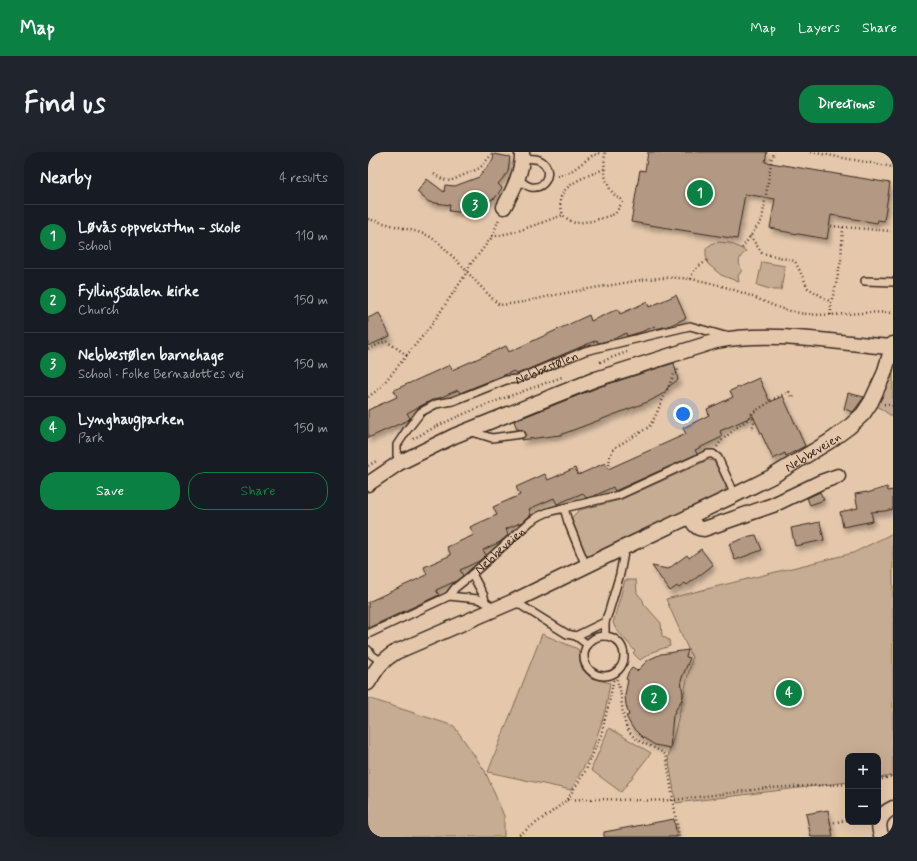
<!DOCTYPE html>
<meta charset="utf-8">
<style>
body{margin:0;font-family:Mynerve,sans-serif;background:#20242c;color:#f1f3f6}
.controls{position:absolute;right:12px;bottom:12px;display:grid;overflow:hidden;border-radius:8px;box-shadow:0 4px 16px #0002}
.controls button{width:36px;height:36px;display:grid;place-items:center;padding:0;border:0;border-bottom:1px solid #363941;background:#171b24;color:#f1f3f6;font:20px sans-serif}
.you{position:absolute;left:315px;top:262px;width:14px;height:14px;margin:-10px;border:3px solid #fff;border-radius:50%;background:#1a73e8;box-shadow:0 0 0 6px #1a73e833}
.badge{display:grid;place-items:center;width:26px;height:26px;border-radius:50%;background:#0b8043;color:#fff;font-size:13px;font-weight:700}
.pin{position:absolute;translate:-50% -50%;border:2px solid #fff;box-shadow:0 1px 4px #0006}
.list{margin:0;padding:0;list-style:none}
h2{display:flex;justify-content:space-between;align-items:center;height:52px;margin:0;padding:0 16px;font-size:17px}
h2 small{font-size:13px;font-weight:400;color:#9ea1a6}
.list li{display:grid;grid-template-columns:26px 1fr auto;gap:12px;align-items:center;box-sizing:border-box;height:64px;padding:0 16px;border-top:1px solid #363941}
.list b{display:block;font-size:15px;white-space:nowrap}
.list p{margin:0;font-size:13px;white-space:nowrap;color:#9ea1a6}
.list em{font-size:13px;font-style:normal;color:#9ea1a6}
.actions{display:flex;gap:8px;padding:12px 16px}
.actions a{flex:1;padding:9px 0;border:1px solid #0b8043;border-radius:16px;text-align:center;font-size:14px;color:#0b8043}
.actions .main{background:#0b8043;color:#fff}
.map{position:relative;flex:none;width:525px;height:685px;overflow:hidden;border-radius:16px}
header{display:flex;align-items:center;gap:24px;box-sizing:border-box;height:56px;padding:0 20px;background:#0b8043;color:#fff}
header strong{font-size:19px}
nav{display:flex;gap:22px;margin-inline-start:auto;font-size:14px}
.intro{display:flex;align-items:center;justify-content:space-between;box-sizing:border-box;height:96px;padding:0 24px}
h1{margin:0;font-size:28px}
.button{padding:10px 18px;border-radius:16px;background:#0b8043;color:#fff;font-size:14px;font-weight:700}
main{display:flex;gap:24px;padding:0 24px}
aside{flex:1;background:#171b24;border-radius:16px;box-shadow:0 4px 16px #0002}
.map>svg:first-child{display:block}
.green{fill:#c6ac92;stroke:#806b58}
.building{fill:#b39983;stroke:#3b2a1e;filter:url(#shadow)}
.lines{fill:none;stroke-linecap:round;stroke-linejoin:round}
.service-casing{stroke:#3b2a1e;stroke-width:10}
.minor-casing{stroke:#3b2a1e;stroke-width:17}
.path{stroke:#3b2a1e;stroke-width:2.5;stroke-dasharray:1 3;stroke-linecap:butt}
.service{stroke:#e5c8ac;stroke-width:7}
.minor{stroke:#e5c8ac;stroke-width:14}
.labels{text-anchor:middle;stroke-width:3;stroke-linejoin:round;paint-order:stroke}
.street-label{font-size:13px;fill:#3b2a1e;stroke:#e5c8ac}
</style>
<header>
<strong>Map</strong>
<nav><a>Map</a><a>Layers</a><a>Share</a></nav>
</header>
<div class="intro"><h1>Find us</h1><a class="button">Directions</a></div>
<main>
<aside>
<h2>Nearby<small>4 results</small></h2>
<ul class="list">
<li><span class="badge">1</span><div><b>Løvås oppveksttun - skole</b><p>School</p></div><em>110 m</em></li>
<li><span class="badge">2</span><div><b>Fyllingsdalen kirke</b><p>Church</p></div><em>150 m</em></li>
<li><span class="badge">3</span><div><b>Nebbestølen barnehage</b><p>School · Folke Bernadottes vei</p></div><em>150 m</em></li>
<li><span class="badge">4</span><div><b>Lynghaugparken</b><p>Park</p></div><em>150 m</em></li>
</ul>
<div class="actions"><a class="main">Save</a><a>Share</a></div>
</aside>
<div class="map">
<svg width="525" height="685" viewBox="0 0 525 685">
<defs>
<filter id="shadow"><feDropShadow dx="2.5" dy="4.5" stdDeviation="2" flood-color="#0004"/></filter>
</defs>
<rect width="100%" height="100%" fill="#e5c8ac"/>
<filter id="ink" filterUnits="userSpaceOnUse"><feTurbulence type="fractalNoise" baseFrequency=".025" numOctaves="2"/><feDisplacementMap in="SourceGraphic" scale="8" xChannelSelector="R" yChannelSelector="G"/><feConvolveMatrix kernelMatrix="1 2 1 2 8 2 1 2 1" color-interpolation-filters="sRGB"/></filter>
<g filter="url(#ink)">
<path class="green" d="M351,90L362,91L378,99C371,106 369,109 374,118L370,124L371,130L353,123L340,112L338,104V96L345,91Z
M394,110L417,114L413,138H405L389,133Z
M525,192V265L503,250Z
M340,308L346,309L358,334L357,339L221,405L218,404L203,368L205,364L211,358L252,348Z
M525,381V624L510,626V604H480V630L308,651L300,605L308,575L324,506L298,447L485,401Z
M257,428H268L269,441L275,448L276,452L293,471L294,484L301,488L302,494L284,500L272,508L265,501L267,499L248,477L245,471Z
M174,482L210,497L214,517L223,526L242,531L237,560L223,602L203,638L120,620Z
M0,546L86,574L117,619L136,664V685H0Z
M241,576L283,601L253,640L223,618Z"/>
<path class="building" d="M280,0H399L397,10L522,31L516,69L510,68L509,71L463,63L459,87L413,79V78L402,76L407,47L377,42L369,87L263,70L272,18L277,19Z
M126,2L142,5L140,20L130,32L134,36L127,46L90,60L81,59L82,53L61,50L49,40L59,27L76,40L77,33L87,34L111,25L125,8Z
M308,143L318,166L303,173L288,177L287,174L273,180L259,184L258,181L243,188L230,191L229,188L149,222H148L146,219L92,241L90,238L71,246L66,247L39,261L42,266L40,268L0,286V258L29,245L26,238L82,213L84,218L138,194L141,200L221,163L223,169L250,157L252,162L279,150L281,155Z
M11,161L22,184L0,194V166Z
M306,211L310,228L301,234L296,241L282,249L192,283L153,288V287L157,284L158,281L155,278L149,277L146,269L231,235Z
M391,226L402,250L415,244L437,294L418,304L417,301L405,307L385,264L352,279L354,285L327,298L329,302L249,338L247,339L245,335L226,344L218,346L215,341L189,352L186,346L161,357L163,363L154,370L138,377L140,383L132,390L115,398L118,403L111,409L92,418L95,424L88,429L68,438L71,443L0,476V450L59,423L56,415L83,403L79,395L106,383L102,375L129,363L125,355L152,343L148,335L177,322L180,328L207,316L210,323L237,311L240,317L318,282L315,276L341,263L339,257L365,245L362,239Z
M480,241L496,245L488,256L485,260L476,257Z
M519,335L520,339L525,338V357L517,359L503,360L505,369L475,375L472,360L490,356L487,342L499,340V341Z
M452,340L456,348L442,353L439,346Z
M452,370L456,388L427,394L423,376Z
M388,383L394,398L367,408L361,392L382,384Z
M333,397L345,413L319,433L317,431L311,436L309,434L302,439L284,414L300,417L319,403L321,406Z
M320,498L318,505L322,506L313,528L315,543L314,547L305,563L302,596L287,593L274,585L264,575L258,564L261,563L258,553L257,543L260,528L258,527L260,521L264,516L269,519L280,508L293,502Z
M460,658L465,685H443L438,662Z
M306,667L309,685H236V680Z"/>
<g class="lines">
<defs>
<g id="service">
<path d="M150,27C154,30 158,34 163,35C180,38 186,14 171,8C166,6 160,7 154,6"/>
<path d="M497,129L525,130"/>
<path d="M101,279L124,286L153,282"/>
<path id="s1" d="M31,311L29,303V293L39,278L53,260L68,252L85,249L138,228L150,227L217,199L322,174L357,184"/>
<path d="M196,356L251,343L340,302H345L350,306L367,343"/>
<path d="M104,422L116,444L117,450"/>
<path d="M146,449L199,482L208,484L237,470"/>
<path id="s2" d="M127,456L117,450L110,447L81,444L87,436L102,424L163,369C175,361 182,359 196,356L200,370L218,414"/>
<path d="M0,482L81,444"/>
<path d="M208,484L220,493"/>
<path d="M237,484V470L241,459L252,422L257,395"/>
<circle cx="236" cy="504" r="20"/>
<path d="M0,498L4,503L14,510"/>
</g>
<g id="minor">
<path d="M136,55C145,38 155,20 154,0"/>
<path d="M0,332L31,311L86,284L228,227L348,189C406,178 466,191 524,195"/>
<path d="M322,364C325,371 328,377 336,377L405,353L453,330L470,324"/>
<path id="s3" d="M0,531C9,516 12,510 28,500L146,449L257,395L367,343L403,325L462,289L481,275L495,262L503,250L516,222L525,192"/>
<path d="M514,685C508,672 512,662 525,656"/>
</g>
</defs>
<use href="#service" class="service-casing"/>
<use href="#minor" class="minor-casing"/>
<path class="path" d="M443,0L525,15
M236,17C222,23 186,34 193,55C194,58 194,62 196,64C199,67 203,69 207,71L225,69L247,62L255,49C252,46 247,44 245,41C235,29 236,14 237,0
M66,22L74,27L82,29L112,16L126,0
M189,24L202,20L224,4L234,0
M0,67L50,80L61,84L71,91L94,114L112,134L131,153C149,152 165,148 182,144C203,140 224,136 245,133C262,130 279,126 297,126C325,124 358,134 385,145C398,150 409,156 422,159C457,168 491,158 525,161
M463,74L523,79
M382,84L394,101L427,109L440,136L463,150
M124,85L150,79L195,63
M374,96L394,68L404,5L407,0
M323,127C324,118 332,113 339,109
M463,163V150L467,137L473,108L475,75
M0,197L18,189L39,203L62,175L96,125L103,111L111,102L124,85L131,67
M232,210L259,200
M0,245L11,237L39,203
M516,252L525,254
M384,262L386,270L384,278
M45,287C92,260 143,244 194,225
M349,295L353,289L368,276L379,268L384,261L402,250L403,248L421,240L423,245L429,244
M241,313L242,304L246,296L281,275L287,265L306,222L310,221L309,215
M0,314L10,308
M248,523C249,528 250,533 252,538C255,553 253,574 266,585C275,593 288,595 298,603L311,685
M510,628L525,624
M199,648C234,645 270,650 306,648L400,636L480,632
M462,671L480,668
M148,685L181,662L199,648L218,618L233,583L241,551L247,520"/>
<use href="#service" class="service"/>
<use href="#minor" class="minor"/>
</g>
</g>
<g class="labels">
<g class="street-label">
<text dy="5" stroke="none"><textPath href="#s1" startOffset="193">Nebbestølen</textPath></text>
<text dy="5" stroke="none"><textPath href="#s3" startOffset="505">Nebbeveien</textPath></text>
<text dy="5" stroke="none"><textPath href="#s2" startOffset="117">Nebbeveien</textPath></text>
</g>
</g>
</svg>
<div class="controls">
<button>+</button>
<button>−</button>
</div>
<div class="you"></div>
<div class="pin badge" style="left:332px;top:41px">1</div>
<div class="pin badge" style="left:286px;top:546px">2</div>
<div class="pin badge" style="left:107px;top:53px">3</div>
<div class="pin badge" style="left:421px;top:541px">4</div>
</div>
</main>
